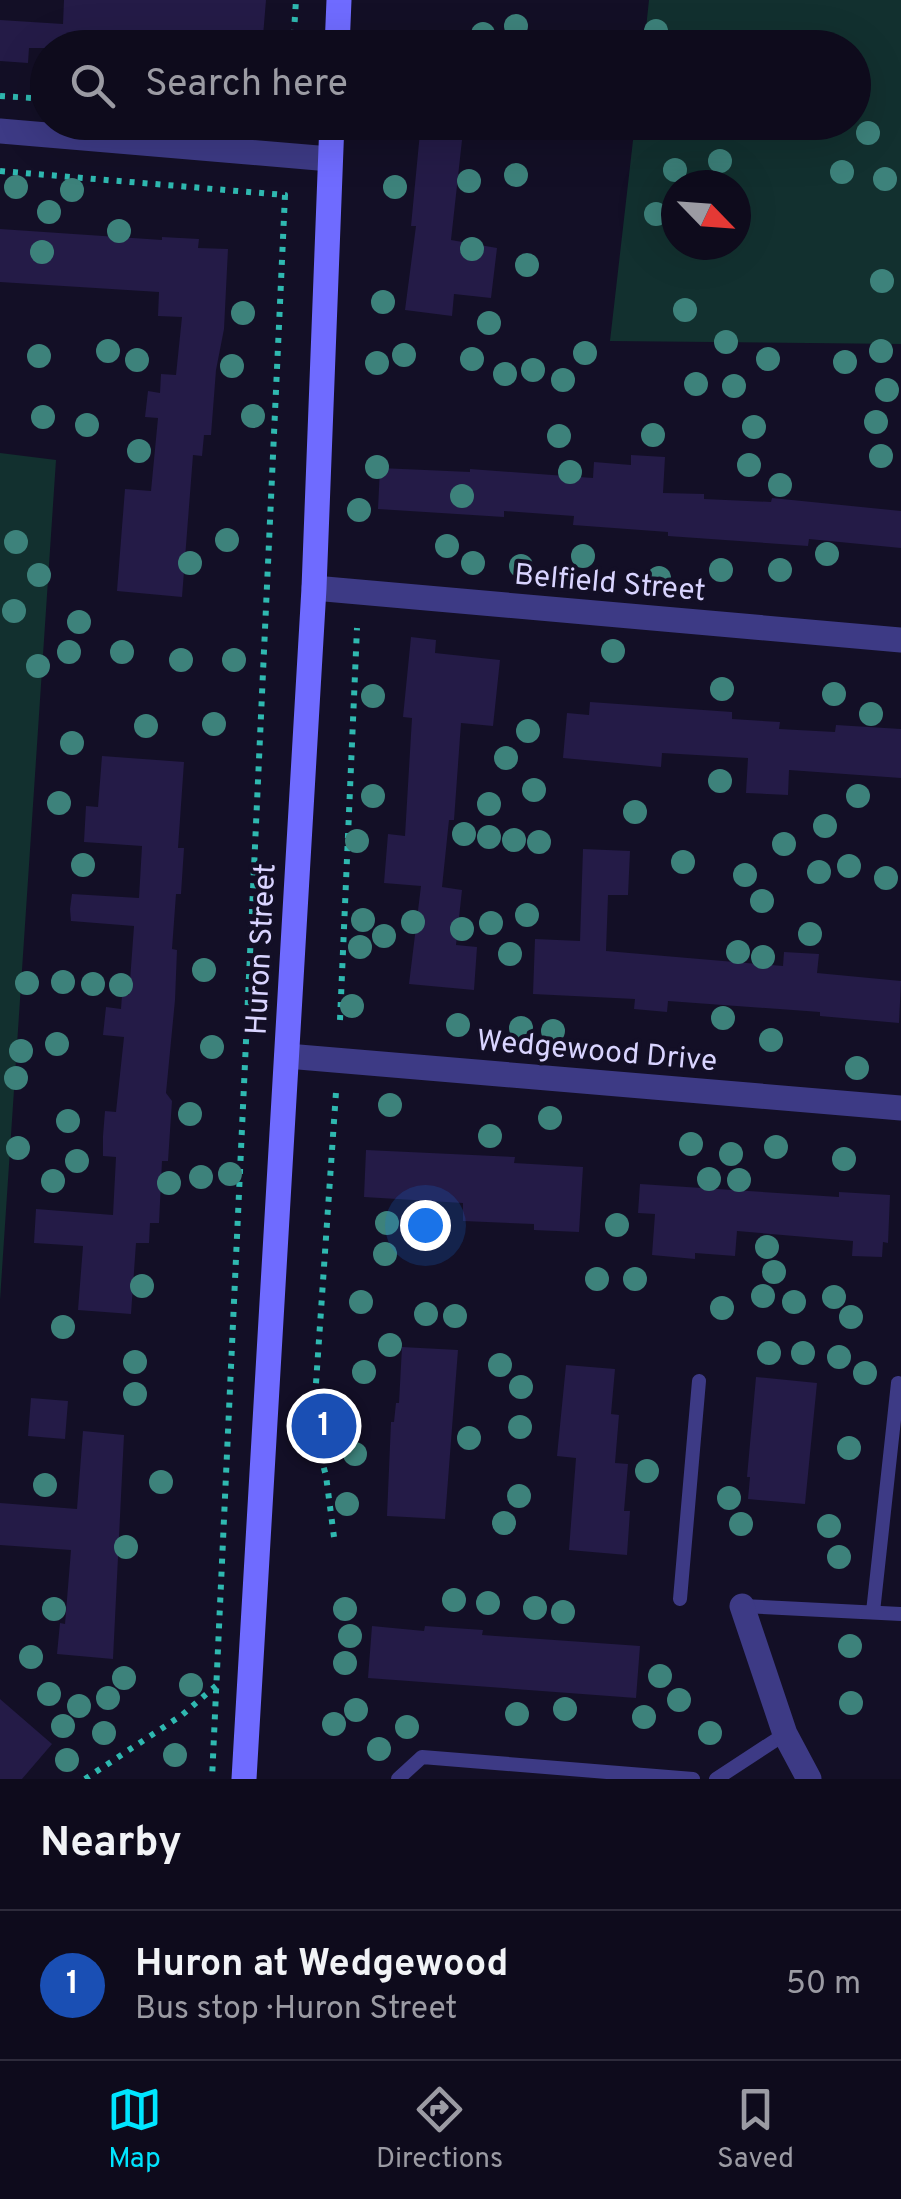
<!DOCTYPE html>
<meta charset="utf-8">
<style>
body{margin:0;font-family:Overpass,sans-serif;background:#171425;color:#f1f3f6}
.compass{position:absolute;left:661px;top:170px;width:90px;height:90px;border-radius:50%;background:#0e0b1c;box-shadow:0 10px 40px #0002;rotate:115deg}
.you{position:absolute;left:425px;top:1225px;width:35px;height:35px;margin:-25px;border:8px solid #fff;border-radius:50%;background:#1a73e8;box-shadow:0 0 0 15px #1a73e833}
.badge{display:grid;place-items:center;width:65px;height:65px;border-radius:50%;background:#00e5ff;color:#fff;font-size:32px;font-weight:700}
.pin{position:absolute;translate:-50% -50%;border:5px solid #fff;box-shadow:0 2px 10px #0006}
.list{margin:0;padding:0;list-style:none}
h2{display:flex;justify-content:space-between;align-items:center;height:130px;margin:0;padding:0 40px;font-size:42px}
h2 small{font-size:32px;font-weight:400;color:#9b9ba3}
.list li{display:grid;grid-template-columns:65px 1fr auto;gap:30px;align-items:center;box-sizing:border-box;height:150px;padding:0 40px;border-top:2px solid #2e2b3b}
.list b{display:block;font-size:38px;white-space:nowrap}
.list p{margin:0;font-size:32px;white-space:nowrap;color:#9b9ba3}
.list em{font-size:32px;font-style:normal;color:#9b9ba3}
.icon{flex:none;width:55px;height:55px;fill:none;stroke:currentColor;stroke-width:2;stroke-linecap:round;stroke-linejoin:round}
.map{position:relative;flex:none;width:901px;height:1779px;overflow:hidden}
.search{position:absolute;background:#0e0b1c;box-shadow:0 10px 40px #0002;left:30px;right:30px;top:30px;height:110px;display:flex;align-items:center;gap:25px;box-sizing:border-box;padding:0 35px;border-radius:55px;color:#9b9ba3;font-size:38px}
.sheet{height:280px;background:#0e0b1c}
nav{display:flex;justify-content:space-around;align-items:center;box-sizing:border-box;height:140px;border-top:2px solid #2e2b3b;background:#0e0b1c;font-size:28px;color:#9b9ba3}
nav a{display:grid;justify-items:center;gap:5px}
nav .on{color:#00e5ff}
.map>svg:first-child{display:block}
.green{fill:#12302f;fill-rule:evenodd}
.building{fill:#241b47}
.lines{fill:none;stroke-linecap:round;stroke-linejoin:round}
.path{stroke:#2fb8b0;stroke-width:6;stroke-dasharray:5 8;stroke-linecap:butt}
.service{stroke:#3d3a85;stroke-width:14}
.minor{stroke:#3d3a85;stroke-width:25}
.tertiary{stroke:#3d3a85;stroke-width:25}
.secondary{stroke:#6f6bff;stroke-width:25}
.tree{fill:#3d827b}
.labels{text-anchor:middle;stroke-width:8;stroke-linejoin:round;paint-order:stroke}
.street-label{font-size:30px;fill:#d9d4ff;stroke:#130f26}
</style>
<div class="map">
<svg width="901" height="1779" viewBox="0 0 901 1779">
<rect width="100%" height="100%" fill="#130f26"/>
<path class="green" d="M649,0H901V344L610,341L635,123L854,122V48L644,47ZM676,185H736V245H676Z
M0,453L56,460L0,1300Z"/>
<path class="building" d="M64,0H266L262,48H29L28,63L0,61V20L63,24Z
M421,122H464L451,240L497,248L491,298L454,294L452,316L405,310L416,226H411Z
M0,229L162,240V237L199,239L198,248L228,249L224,329L216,370L211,435H204L202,456L193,455L182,597L117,591L125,489L151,491L158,418L145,417L148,391L160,393L161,374L176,375L182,317L158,316L159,292L0,282Z
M631,455L665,457L663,493L704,494V499L771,502L772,498L901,511V548L809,539L808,546L668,536V532L573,525L574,516L504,511V517L378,509L380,468L470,472V469L593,478L594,462L631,465Z
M411,637L436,640L435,653L500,660L493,726L461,723L454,820H449L442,887L462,890L456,945L477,947L474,990L409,984L421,886L384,883L388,834L405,836L412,718L403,717Z
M590,702L732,712V719L780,722L779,729L835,732L836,725L901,729V778L789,770L788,795L746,793L748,758L662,753L661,767L563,758L567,713L589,715Z
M102,756L184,762L178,848H184L181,894H176L172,949L177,950L175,1000L166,1093L172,1101L168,1161H162L159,1223H150L149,1243H136L131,1314L78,1310L83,1246L34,1243L36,1209L113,1215L116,1157L103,1156V1136L105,1111L116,1112L124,1037L103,1035L106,1007L121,1009L122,995H129L134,926L71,921L70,909L72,894L139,898L142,846L84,842L86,806L98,807Z
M583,849L630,851L628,895H608L606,951L783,966L784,952L819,954L817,973L901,981L899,1023L820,1016V1012L668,1001L667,1012L634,1009L635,999L533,994L535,939L580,941Z
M366,1150L515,1157L514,1163L583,1167L579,1232L534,1230V1224L463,1221V1203L364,1197Z
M640,1184L839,1197V1192L890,1195L888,1243L883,1242L882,1257L852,1256L853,1241L737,1231L735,1256L695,1253V1259L652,1255L655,1214L638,1213Z
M402,1347L458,1350L445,1519L387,1516L391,1422H394L396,1403H399Z
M566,1365L615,1369L611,1414L619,1415L615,1463L628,1464L624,1511H630L627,1555L569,1550L576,1458L557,1456Z
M756,1377L817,1383L805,1504L748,1499L750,1477H747Z
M31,1398L68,1401L65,1439L28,1436Z
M83,1431L124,1435L113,1659L57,1654L60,1623L65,1624L71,1550L0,1545V1503L77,1509Z
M372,1626L424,1631L425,1626L483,1630L482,1635L640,1646L636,1698L368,1678Z
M0,1699L52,1744L22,1779H0Z"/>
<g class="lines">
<path class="path" d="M293,48L296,0
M0,96L48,99
M0,171L285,195L212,1779
M340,1020L357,628
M334,1537L326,1476L313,1427L336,1092
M85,1779L182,1715L217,1685"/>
<path class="service" d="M680,1599L699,1381
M742,1606L901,1614
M873,1612L898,1383
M398,1779L422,1757L693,1779
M716,1779L785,1734"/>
<path class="minor" d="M314,588L901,640
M287,1056L901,1108
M742,1606L785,1734L809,1779"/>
<path class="tertiary" d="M0,131L330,159"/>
<path class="secondary" d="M337,48L339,0
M244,1779L314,588L332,122"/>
</g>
<g class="tree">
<circle cx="516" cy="26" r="12"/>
<circle cx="656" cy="31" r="12"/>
<circle cx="483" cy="34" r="12"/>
<circle cx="868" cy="133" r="12"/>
<circle cx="720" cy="161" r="12"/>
<circle cx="675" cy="170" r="12"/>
<circle cx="842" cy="172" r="12"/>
<circle cx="516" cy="175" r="12"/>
<circle cx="885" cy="179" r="12"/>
<circle cx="469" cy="181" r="12"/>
<circle cx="16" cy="187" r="12"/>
<circle cx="395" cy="187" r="12"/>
<circle cx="72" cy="190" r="12"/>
<circle cx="49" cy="212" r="12"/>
<circle cx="656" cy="214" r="12"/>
<circle cx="119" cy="231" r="12"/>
<circle cx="472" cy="249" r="12"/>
<circle cx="42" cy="252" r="12"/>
<circle cx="527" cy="265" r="12"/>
<circle cx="882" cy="281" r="12"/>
<circle cx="383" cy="302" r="12"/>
<circle cx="685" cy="310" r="12"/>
<circle cx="243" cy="313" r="12"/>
<circle cx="489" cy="323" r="12"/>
<circle cx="726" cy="342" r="12"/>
<circle cx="108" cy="351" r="12"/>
<circle cx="881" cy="351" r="12"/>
<circle cx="585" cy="353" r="12"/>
<circle cx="404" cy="355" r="12"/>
<circle cx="39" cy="356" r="12"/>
<circle cx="472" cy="359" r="12"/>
<circle cx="768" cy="359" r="12"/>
<circle cx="137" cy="360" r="12"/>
<circle cx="845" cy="362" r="12"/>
<circle cx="377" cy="363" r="12"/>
<circle cx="232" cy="366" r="12"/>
<circle cx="533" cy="370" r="12"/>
<circle cx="505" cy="374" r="12"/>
<circle cx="563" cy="380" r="12"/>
<circle cx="696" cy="384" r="12"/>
<circle cx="734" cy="386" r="12"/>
<circle cx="887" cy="390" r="12"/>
<circle cx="253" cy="416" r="12"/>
<circle cx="43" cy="417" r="12"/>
<circle cx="876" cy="422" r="12"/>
<circle cx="87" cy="425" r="12"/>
<circle cx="754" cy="427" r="12"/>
<circle cx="653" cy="435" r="12"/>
<circle cx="559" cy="436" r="12"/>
<circle cx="139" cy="451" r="12"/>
<circle cx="881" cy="456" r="12"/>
<circle cx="749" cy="465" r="12"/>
<circle cx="377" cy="467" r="12"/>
<circle cx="570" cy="472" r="12"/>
<circle cx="780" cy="485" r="12"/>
<circle cx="462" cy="496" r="12"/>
<circle cx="359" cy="510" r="12"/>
<circle cx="227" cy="540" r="12"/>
<circle cx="16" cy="542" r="12"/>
<circle cx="447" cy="546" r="12"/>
<circle cx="827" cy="554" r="12"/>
<circle cx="583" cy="556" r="12"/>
<circle cx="190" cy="563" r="12"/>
<circle cx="473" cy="563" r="12"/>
<circle cx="521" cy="566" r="12"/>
<circle cx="721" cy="570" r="12"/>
<circle cx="780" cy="570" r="12"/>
<circle cx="39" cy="575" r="12"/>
<circle cx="659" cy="578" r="12"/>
<circle cx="14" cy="611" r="12"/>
<circle cx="79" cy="622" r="12"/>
<circle cx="613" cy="651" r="12"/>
<circle cx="69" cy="652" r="12"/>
<circle cx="122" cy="652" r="12"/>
<circle cx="181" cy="660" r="12"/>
<circle cx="234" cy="660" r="12"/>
<circle cx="38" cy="666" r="12"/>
<circle cx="722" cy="689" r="12"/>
<circle cx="834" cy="694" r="12"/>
<circle cx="373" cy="696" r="12"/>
<circle cx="871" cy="714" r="12"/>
<circle cx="214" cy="724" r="12"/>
<circle cx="146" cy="726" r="12"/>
<circle cx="528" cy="731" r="12"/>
<circle cx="72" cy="743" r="12"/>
<circle cx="506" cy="758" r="12"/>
<circle cx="720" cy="781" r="12"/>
<circle cx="534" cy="790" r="12"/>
<circle cx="373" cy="796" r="12"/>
<circle cx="858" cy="796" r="12"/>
<circle cx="59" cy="803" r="12"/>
<circle cx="489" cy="804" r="12"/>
<circle cx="635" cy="812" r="12"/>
<circle cx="825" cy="826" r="12"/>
<circle cx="464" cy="834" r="12"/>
<circle cx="489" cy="837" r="12"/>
<circle cx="514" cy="840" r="12"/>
<circle cx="357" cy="841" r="12"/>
<circle cx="539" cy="842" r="12"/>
<circle cx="784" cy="844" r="12"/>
<circle cx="683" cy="862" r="12"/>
<circle cx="83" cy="865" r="12"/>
<circle cx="849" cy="866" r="12"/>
<circle cx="819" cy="872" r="12"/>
<circle cx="745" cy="875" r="12"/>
<circle cx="886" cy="878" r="12"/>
<circle cx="762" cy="901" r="12"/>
<circle cx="527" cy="915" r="12"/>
<circle cx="363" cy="920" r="12"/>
<circle cx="413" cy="922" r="12"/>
<circle cx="491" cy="923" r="12"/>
<circle cx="462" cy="929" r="12"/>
<circle cx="810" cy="934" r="12"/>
<circle cx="384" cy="936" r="12"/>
<circle cx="360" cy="947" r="12"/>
<circle cx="738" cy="952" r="12"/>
<circle cx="510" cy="954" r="12"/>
<circle cx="763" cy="957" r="12"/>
<circle cx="204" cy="970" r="12"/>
<circle cx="63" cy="982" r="12"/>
<circle cx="27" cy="983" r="12"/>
<circle cx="93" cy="984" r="12"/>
<circle cx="121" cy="985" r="12"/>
<circle cx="352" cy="1006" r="12"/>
<circle cx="723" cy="1018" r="12"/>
<circle cx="458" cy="1025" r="12"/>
<circle cx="521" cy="1028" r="12"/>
<circle cx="553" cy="1031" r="12"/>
<circle cx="771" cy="1040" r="12"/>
<circle cx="57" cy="1044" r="12"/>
<circle cx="212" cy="1047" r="12"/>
<circle cx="21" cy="1051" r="12"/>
<circle cx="857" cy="1068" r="12"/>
<circle cx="16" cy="1078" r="12"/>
<circle cx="390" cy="1105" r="12"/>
<circle cx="190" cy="1114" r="12"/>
<circle cx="550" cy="1118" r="12"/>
<circle cx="68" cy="1121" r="12"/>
<circle cx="490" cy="1136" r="12"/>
<circle cx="691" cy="1144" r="12"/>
<circle cx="776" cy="1147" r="12"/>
<circle cx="18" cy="1148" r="12"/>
<circle cx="731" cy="1154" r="12"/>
<circle cx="844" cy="1159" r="12"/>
<circle cx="77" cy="1161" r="12"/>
<circle cx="230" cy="1174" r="12"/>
<circle cx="201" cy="1177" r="12"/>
<circle cx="709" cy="1179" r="12"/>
<circle cx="739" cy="1180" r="12"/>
<circle cx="53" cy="1181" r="12"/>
<circle cx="169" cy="1183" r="12"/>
<circle cx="387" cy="1223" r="12"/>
<circle cx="617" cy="1225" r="12"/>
<circle cx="767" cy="1247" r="12"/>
<circle cx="385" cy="1254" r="12"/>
<circle cx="774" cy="1272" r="12"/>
<circle cx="597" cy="1279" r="12"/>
<circle cx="635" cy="1279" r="12"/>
<circle cx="142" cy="1286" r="12"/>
<circle cx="763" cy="1296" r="12"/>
<circle cx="834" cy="1297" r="12"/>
<circle cx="361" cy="1302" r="12"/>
<circle cx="794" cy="1302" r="12"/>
<circle cx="722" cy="1308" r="12"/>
<circle cx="426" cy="1314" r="12"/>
<circle cx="455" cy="1316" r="12"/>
<circle cx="851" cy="1317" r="12"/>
<circle cx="63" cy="1327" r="12"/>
<circle cx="390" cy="1345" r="12"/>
<circle cx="769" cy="1353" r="12"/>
<circle cx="803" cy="1353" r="12"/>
<circle cx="839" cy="1357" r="12"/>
<circle cx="135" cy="1362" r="12"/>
<circle cx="500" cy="1365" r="12"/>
<circle cx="364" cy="1372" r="12"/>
<circle cx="865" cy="1373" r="12"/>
<circle cx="521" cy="1387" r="12"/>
<circle cx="135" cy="1394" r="12"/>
<circle cx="520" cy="1427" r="12"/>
<circle cx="469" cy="1438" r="12"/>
<circle cx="849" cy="1448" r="12"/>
<circle cx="355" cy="1454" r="12"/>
<circle cx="647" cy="1471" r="12"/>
<circle cx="161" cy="1482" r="12"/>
<circle cx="45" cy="1485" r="12"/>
<circle cx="519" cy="1496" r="12"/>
<circle cx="729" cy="1498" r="12"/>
<circle cx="347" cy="1504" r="12"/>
<circle cx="504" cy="1523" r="12"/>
<circle cx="741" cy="1524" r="12"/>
<circle cx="829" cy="1526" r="12"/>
<circle cx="126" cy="1547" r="12"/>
<circle cx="839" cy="1557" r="12"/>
<circle cx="454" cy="1600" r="12"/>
<circle cx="488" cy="1603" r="12"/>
<circle cx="535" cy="1608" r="12"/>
<circle cx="54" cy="1609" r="12"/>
<circle cx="345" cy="1609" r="12"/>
<circle cx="563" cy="1612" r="12"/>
<circle cx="350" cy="1636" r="12"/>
<circle cx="850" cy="1646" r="12"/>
<circle cx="31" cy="1657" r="12"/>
<circle cx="345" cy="1663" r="12"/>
<circle cx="660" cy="1676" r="12"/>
<circle cx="124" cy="1678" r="12"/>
<circle cx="191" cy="1685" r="12"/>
<circle cx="49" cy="1694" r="12"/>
<circle cx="108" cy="1698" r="12"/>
<circle cx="679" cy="1700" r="12"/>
<circle cx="851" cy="1703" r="12"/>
<circle cx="79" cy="1706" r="12"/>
<circle cx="565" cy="1709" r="12"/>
<circle cx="356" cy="1710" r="12"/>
<circle cx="517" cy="1714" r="12"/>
<circle cx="644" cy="1717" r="12"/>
<circle cx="334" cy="1724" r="12"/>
<circle cx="63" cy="1726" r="12"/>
<circle cx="407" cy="1727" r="12"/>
<circle cx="104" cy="1733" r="12"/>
<circle cx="710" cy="1733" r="12"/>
<circle cx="379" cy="1749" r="12"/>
<circle cx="175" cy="1755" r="12"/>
<circle cx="67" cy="1760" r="12"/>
</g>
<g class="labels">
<g class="street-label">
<text transform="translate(610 582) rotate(5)" y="10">Belfield Street</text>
<text transform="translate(260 949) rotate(-87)" y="10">Huron Street</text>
<text transform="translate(597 1050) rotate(5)" y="10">Wedgewood Drive</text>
</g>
</g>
</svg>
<svg class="compass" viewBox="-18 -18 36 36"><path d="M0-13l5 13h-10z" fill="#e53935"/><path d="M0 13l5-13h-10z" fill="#9b9ba3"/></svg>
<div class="you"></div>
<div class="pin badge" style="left:324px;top:1426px;background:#1a4fb4">1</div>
<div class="search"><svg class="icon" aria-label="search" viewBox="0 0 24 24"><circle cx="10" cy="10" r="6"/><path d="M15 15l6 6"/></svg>Search here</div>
</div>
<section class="sheet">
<h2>Nearby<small></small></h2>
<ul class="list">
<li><span class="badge" style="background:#1a4fb4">1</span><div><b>Huron at Wedgewood</b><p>Bus stop · Huron Street</p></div><em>50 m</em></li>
</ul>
</section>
<nav>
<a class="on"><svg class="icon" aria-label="map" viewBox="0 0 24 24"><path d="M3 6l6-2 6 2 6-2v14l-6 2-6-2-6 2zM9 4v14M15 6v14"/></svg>Map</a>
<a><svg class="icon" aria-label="directions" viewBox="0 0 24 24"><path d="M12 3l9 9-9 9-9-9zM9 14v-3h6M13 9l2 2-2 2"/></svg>Directions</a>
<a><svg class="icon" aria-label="saved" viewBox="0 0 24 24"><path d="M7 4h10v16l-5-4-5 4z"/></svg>Saved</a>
</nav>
